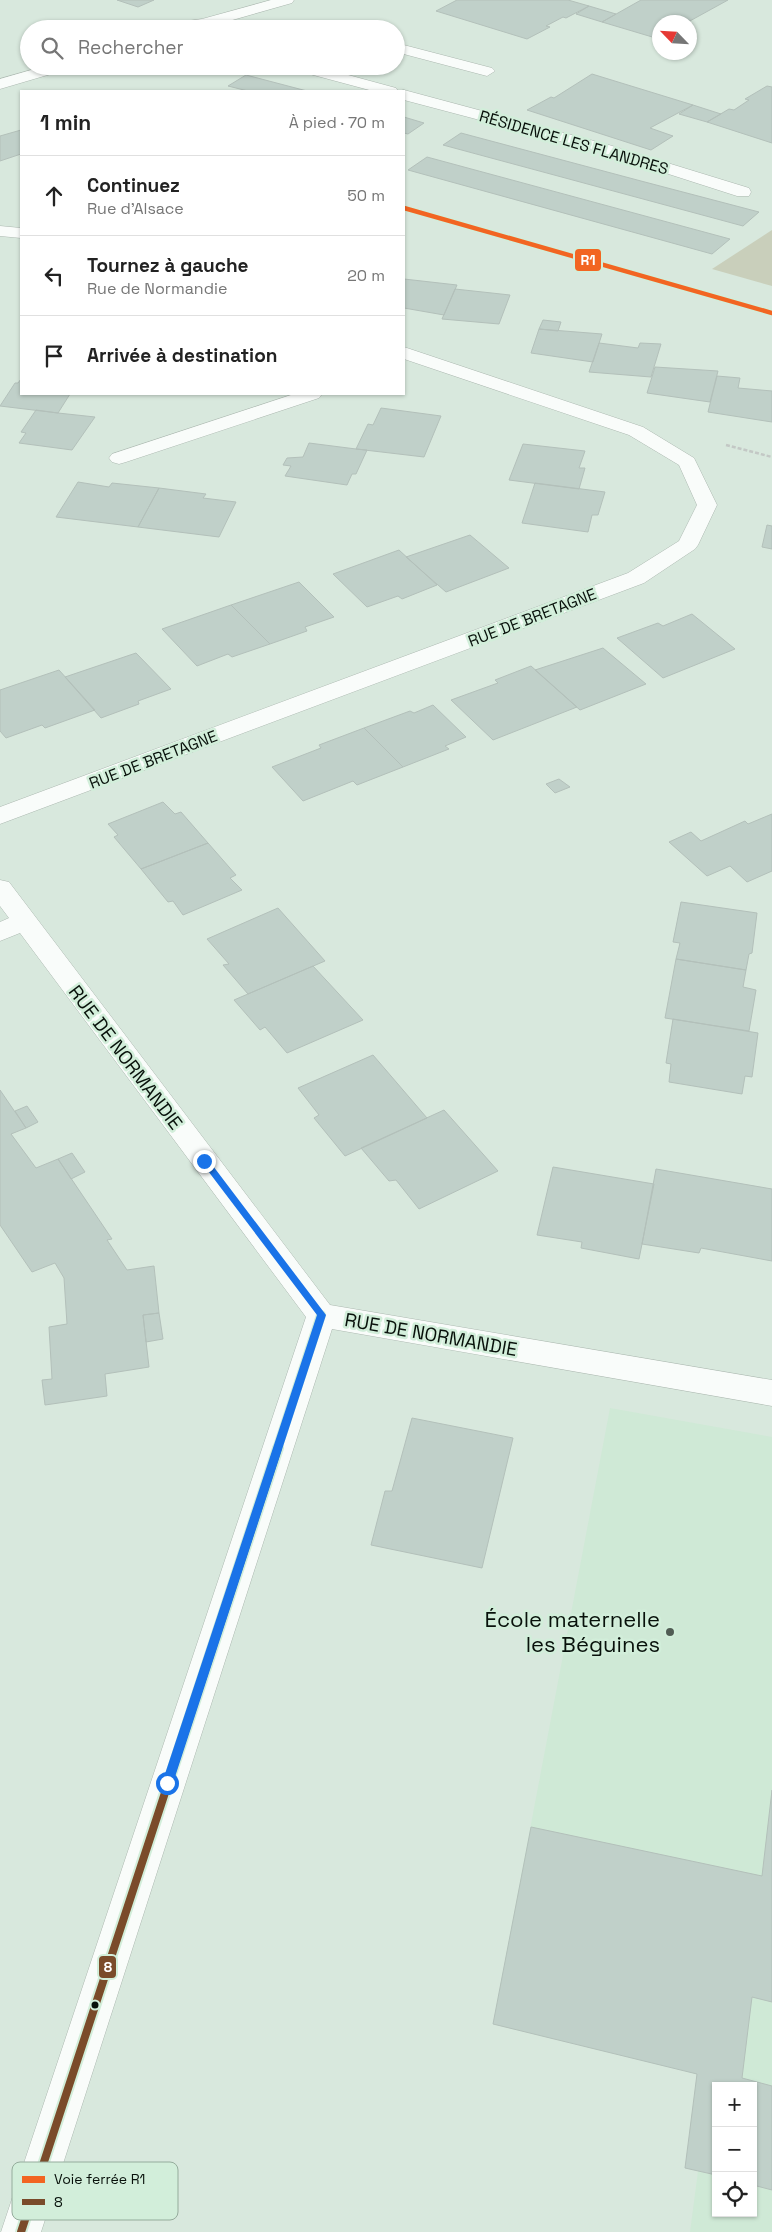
<!DOCTYPE html>
<html lang="fr">
<meta charset="utf-8">
<style>
body{margin:0;font-family:"Space Grotesk",sans-serif;background:#f6f6f6;color:#222}
.controls{position:absolute;right:15px;bottom:15px;display:grid;overflow:hidden;border-radius:0px;box-shadow:0 1px 4px #0004}
.controls button{width:45px;height:45px;display:grid;place-items:center;padding:0;border:0;border-bottom:1px solid #e0e0e0;background:#fff;color:#222;font:25px sans-serif}
.compass{position:absolute;left:652px;top:15px;width:45px;height:45px;border-radius:50%;background:#fff;box-shadow:0 1px 4px #0004;rotate:295deg}
.stop{position:absolute;width:15px;height:15px;margin:-11px;border:4px solid #1a73e8;border-radius:50%;background:#fff}
.stop.end{background:#1a73e8;border-color:#fff;box-shadow:0 1px 5px #0008}
.list{margin:0;padding:0;list-style:none}
h2{display:flex;justify-content:space-between;align-items:center;height:65px;margin:0;padding:0 20px;font-size:21px}
h2 small{font-size:16px;font-weight:400;color:#767676}
.list li{display:grid;grid-template-columns:32px 1fr auto;gap:15px;align-items:center;box-sizing:border-box;height:80px;padding:0 20px;border-top:1px solid #e0e0e0}
.list b{display:block;font-size:19px;white-space:nowrap}
.list p{margin:0;font-size:16px;white-space:nowrap;color:#767676}
.list em{font-size:16px;font-style:normal;color:#767676}
.icon{flex:none;width:28px;height:28px;fill:none;stroke:currentColor;stroke-width:2;stroke-linecap:round;stroke-linejoin:round}
.map{position:relative;flex:none;width:772px;height:2232px;overflow:hidden}
.search{position:absolute;background:#fff;box-shadow:0 1px 4px #0004;left:20px;top:20px;width:385px;height:55px;display:flex;align-items:center;gap:12px;box-sizing:border-box;padding:0 18px;border-radius:28px;color:#767676;font-size:19px}
.panel{position:absolute;background:#fff;box-shadow:0 1px 4px #0004;left:20px;top:90px;width:385px;height:305px;border-radius:0px}
.map>svg:first-child{display:block}
.built{fill:#cfe9d6;fill-rule:evenodd}
.green{fill:#c9cfbb}
.building{fill:#c0d0c9;stroke:#b3c0ba}
.lines{fill:none;stroke-linecap:round;stroke-linejoin:round}
.minor-casing{stroke:#acb8b0;stroke-width:1}
.path{stroke:#c3c8c5;stroke-width:2.5;stroke-dasharray:4 2;stroke-linecap:butt}
.minor{fill:#f9fcfa;fill-rule:evenodd}
.bus-1-far1-casing{stroke:#d2eeda;stroke-width:10}
.bus-1-casing{stroke:#d2eeda;stroke-width:12}
.bus-1-far1{stroke:#7a4b2a;stroke-width:6}
.bus-1{stroke:#7a4b2a;stroke-width:8}
.rail-1-casing{stroke:#d2eeda;stroke-width:7}
.rail-1{stroke:#f26522;stroke-width:4.5}
.route{fill:#1a73e8}
.poi-dot{fill:#515c54;stroke:#d2eeda;stroke-width:2}
.bus-dot{fill:#08110b;stroke:#d2eeda;stroke-width:2}
.labels{text-anchor:middle;stroke-width:5;stroke-linejoin:round;paint-order:stroke}
.far-street-label{font-size:16px;fill:#08110b;stroke:#d2eeda}
.street-label{font-size:19px;fill:#08110b;stroke:#d2eeda}
.near-poi-label{font-size:22px;fill:#08110b;stroke:#d2eeda;text-anchor:end}
.key{fill:#d2eeda;stroke:#95ac9c;stroke-width:1}
.key-label{font-size:14px;fill:#08110b}
.line-badge{stroke:#d2eeda;stroke-width:2}
.badge-label{font-size:14px;text-anchor:middle;font-weight:bold;fill:#fff}
</style>
<div class="map">
<svg width="772" height="2232" viewBox="0 0 772 2232">
<rect width="100%" height="100%" fill="#d8e8dd"/>
<path class="built" d="M610,1408L772,1437V2232H690L698,2171L685,2168L697,2074L493,2024ZM716,2086H753V2213H716Z"/>
<path class="green" d="M772,230V286L712,269Z"/>
<path class="building" d="M117,0H154L138,7Z
M457,0H568L589,6L566,18L563,17L546,26L550,27L527,39L436,11Z
M641,0H728L688,22H660L659,39L602,22Z
M589,6L616,14L602,22L576,14Z
M592,74L693,105L650,128L673,136L651,150L527,110L551,97L554,98Z
M246,75L307,91H248L228,86Z
M767,86L772,87V143L707,122L729,109L734,110L749,100L745,99Z
M693,105L721,114L707,122L679,114Z
M404,117L424,123L408,134L404,133Z
M21,130V154L0,161V136Z
M461,133L641,181L759,212L743,226L443,145Z
M427,157L730,239L712,254L408,170Z
M404,279L457,285L444,315L404,308Z
M455,289L510,295L499,324L442,319Z
M543,320L561,322L558,331L539,329Z
M539,329L602,334L593,362L531,353Z
M599,343L638,348L640,343L661,344L651,377L589,372Z
M655,367L718,371L710,402L647,393Z
M717,376L740,378L738,388L772,391V422L708,412Z
M21,379V394H70L58,413L0,406L15,383H18Z
M381,408L441,416L424,457L356,449L368,424L373,425Z
M36,410L58,413L95,417L72,450L19,443L26,433L21,432Z
M309,443L356,449L367,450L356,474H352L347,485L285,476L291,466L283,465L287,458L303,457Z
M523,444L585,451L579,468H585L579,489L509,480Z
M78,482L109,487L112,483L159,488L138,527L56,517Z
M535,483L605,492L598,515H592L588,532L522,523Z
M159,488L206,494L203,498L236,502L219,537L138,527Z
M767,525L772,526V549L762,547Z
M470,535L509,568L446,592L406,557Z
M399,550L437,585L402,599L398,596L367,607L333,574Z
M299,582L334,617L305,627L307,631L270,644L231,605Z
M231,605L270,644L232,657L228,654L197,666L162,629Z
M692,614L735,649L663,678L617,638L658,623L663,626Z
M603,648L646,684L580,710L535,670Z
M136,653L171,689L138,701L139,704L101,718L65,677Z
M531,666L577,707L493,740L451,700L498,683L495,680Z
M59,670L95,710L45,728L42,725L6,738L0,731V690Z
M433,705L466,737L445,746L449,749L403,767L364,728L410,711L414,713Z
M364,728L403,767L357,785L353,781L303,801L272,767L321,748L319,745Z
M559,779L570,787L555,793L546,784Z
M163,802L175,814L181,812L208,843L141,869L114,837L118,835L108,824Z
M772,814V871L747,882L730,866L707,876L669,842L691,832L701,841L745,821L748,824Z
M208,843L236,875L230,878L242,890L183,915L173,901L168,902L141,869Z
M681,902L757,913L752,953L749,954L746,970L676,959L680,943L673,942Z
M278,908L325,961L248,994L223,965L229,964L207,939Z
M676,959L746,970L743,987L756,990L749,1031L665,1018Z
M313,966L363,1020L287,1053L265,1027L260,1030L234,1000Z
M673,1019L758,1033L752,1077L745,1076L742,1094L669,1082L671,1064L666,1063Z
M373,1055L427,1118L345,1156L314,1118L319,1115L298,1088Z
M0,1090L26,1128L11,1134L36,1168L58,1159L112,1239L107,1240L127,1270L154,1266L159,1313L143,1315L149,1367L105,1374L107,1396L45,1405L42,1380L52,1379L49,1327L67,1324L64,1278L55,1263L32,1272L0,1225Z
M27,1106L38,1122L26,1128L15,1111Z
M444,1110L498,1171L419,1209L396,1180L389,1181L361,1148Z
M72,1153L85,1172L71,1179L58,1159Z
M553,1167L654,1184L639,1259L581,1248L582,1242L537,1235Z
M656,1169L772,1189V1261L701,1248L699,1253L642,1244Z
M159,1313L163,1339L146,1342L143,1315Z
M412,1418L513,1438L482,1568L371,1545L385,1491H392Z
M772,1790V2002L752,1997L742,2078L772,2086V2190L753,2185V2086H716V2175L685,2168L697,2074L493,2024L531,1827L762,1876Z"/>
<g class="lines">
<defs>
<path id="minor" d="M271,0H294L292,3L201,29H152L159,25L202,19Z
M304,21L334,26L336,29H272L279,25Z
M396,43L492,68L495,71L487,76L396,52Z
M45,66H71L68,69L0,89V79Z
M288,66H315L396,88L398,91H373L291,69Z
M404,90L609,145L749,188L751,192L749,196H737L597,151L404,100V91H400Z
M0,226L21,228V238L0,236Z
M404,347L643,427L694,458L717,505L698,545L695,549L644,583L0,824V807L628,573L679,541L697,505L679,465L629,435L404,359Z
M294,394H322L319,398L126,462L119,464L112,462L109,458L112,454Z
M0,880L9,882L330,1305L772,1380V1406L332,1329L41,2232H1L306,1317L20,933L0,941V922L9,918L0,906Z"/>
</defs>
<use href="#minor" class="minor-casing"/>
<path class="path" d="M726,445L772,457"/>
<use href="#minor" class="minor"/>
<defs>
<path id="bus-1-far1" d="M277,1449L321,1315"/>
<path id="bus-1" d="M21,2232L278,1448"/>
</defs>
<use href="#bus-1-far1" class="bus-1-far1-casing"/>
<use href="#bus-1" class="bus-1-casing"/>
<use href="#bus-1-far1" class="bus-1-far1"/>
<use href="#bus-1" class="bus-1"/>
<defs>
<path id="rail-1" d="M404,208L772,313"/>
</defs>
<use href="#rail-1" class="rail-1-casing"/>
<use href="#rail-1" class="rail-1"/>
</g>
<path class="route" d="M202,1158H207L326,1315L173,1783L167,1788L162,1783L317,1315L202,1163Z"/>
<circle class="poi-dot" cx="670" cy="1632" r="5"/>
<circle class="bus-dot" cx="95" cy="2005" r="4.5"/>
<g class="labels">
<g class="far-street-label">
<text transform="translate(574 142) rotate(16)" y="6">RÉSIDENCE LES FLANDRES</text>
<text transform="translate(532 617) rotate(-21)" y="6">RUE DE BRETAGNE</text>
<text transform="translate(153 759) rotate(-21)" y="6">RUE DE BRETAGNE</text>
</g>
<g class="street-label">
<text transform="translate(126 1057) rotate(53)" y="7">RUE DE NORMANDIE</text>
<text transform="translate(431 1334) rotate(10)" y="7">RUE DE NORMANDIE</text>
</g>
<g class="near-poi-label">
<text x="660" y="1627">École maternelle<tspan x="660" dy="25">les Béguines</tspan></text>
</g>
</g>
<rect x="12" y="2162" width="166" height="58" rx="8" class="key"/>
<rect x="22" y="2176" width="23" height="7" fill="#f26522"/>
<rect x="22" y="2199" width="23" height="6" fill="#7a4b2a"/>
<g class="key-label">
<text x="54" y="2184">Voie ferrée R1</text>
<text x="54" y="2207">8</text>
</g>
<g class="line-badge">
<rect x="574" y="248" width="28" height="24" rx="5" fill="#f26522"/>
<rect x="98" y="1955" width="19" height="24" rx="5" fill="#7a4b2a"/>
</g>
<g class="badge-label">
<text x="588" y="265">R1</text>
<text x="108" y="1972">8</text>
</g>
</svg>
<div class="controls">
<button>+</button>
<button>−</button>
<button><svg class="icon" aria-label="locate" viewBox="0 0 24 24"><circle cx="12" cy="12" r="6"/><path d="M12 2v4M12 18v4M2 12h4M18 12h4"/></svg></button>
</div>
<svg class="compass" viewBox="-18 -18 36 36"><path d="M0-13l5 13h-10z" fill="#e53935"/><path d="M0 13l5-13h-10z" fill="#767676"/></svg>
<div class="stop" style="left:167px;top:1783px"></div>
<div class="stop end" style="left:204px;top:1161px"></div>
<div class="search"><svg class="icon" aria-label="search" viewBox="0 0 24 24"><circle cx="10" cy="10" r="6"/><path d="M15 15l6 6"/></svg>Rechercher</div>
<section class="panel">
<h2>1 min<small>À pied · 70 m</small></h2>
<ul class="list">
<li><svg class="icon" aria-label="ahead" viewBox="0 0 24 24"><path d="M12 20V5M6 11l6-6 6 6"/></svg><div><b>Continuez</b><p>Rue d'Alsace</p></div><em>50 m</em></li>
<li><svg class="icon" aria-label="left" viewBox="0 0 24 24"><path d="M17 20v-9H6M10 6l-5 5 5 5"/></svg><div><b>Tournez à gauche</b><p>Rue de Normandie</p></div><em>20 m</em></li>
<li><svg class="icon" aria-label="arrive" viewBox="0 0 24 24"><path d="M6 21V4h12l-3 4 3 4H6"/></svg><div><b>Arrivée à destination</b></div></li>
</ul>
</section>
</div>
